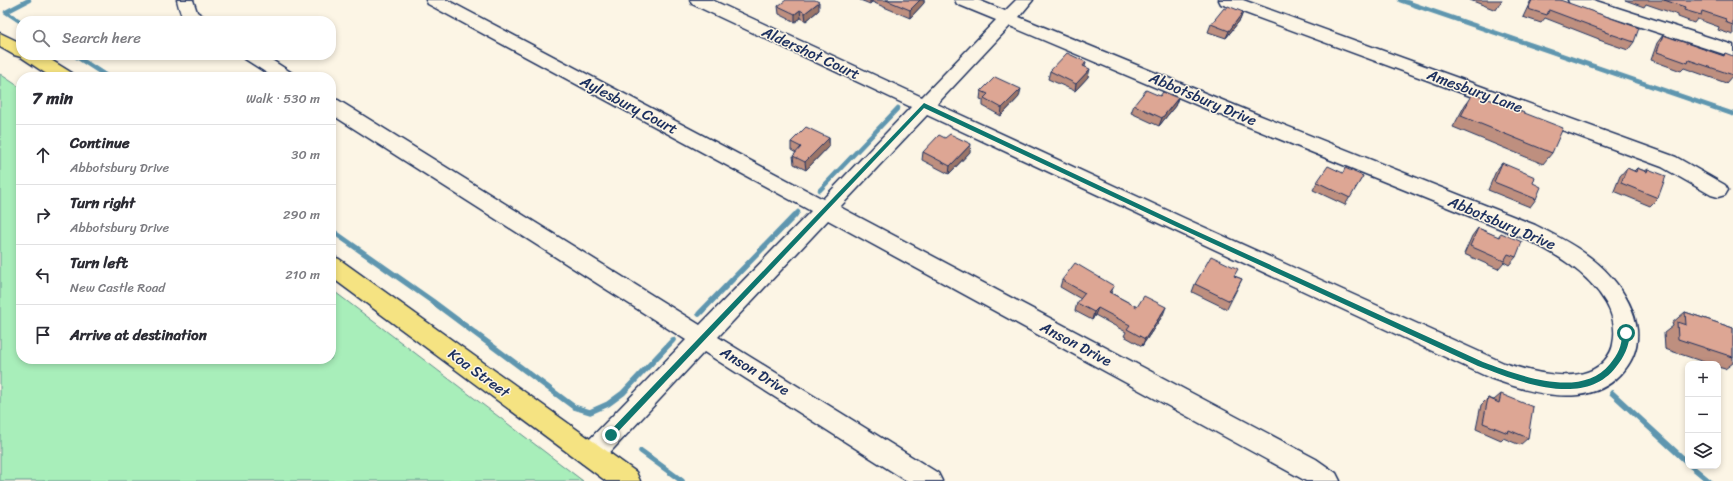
<!DOCTYPE html>
<meta charset="utf-8">
<style>
body{margin:0;font-family:Sriracha,sans-serif;background:#f2f2f3;color:#2b2b33}
.controls{position:absolute;right:12px;bottom:12px;display:grid;overflow:hidden;border-radius:8px;box-shadow:0 2px 6px #0003}
.controls button{width:36px;height:36px;display:grid;place-items:center;padding:0;border:0;border-bottom:1px solid #e1e1e2;background:#fff;color:#2b2b33;font:20px sans-serif}
.stop{position:absolute;width:12px;height:12px;margin:-9px;border:3px solid #0f766e;border-radius:50%;background:#fff}
.stop.end{background:#0f766e;border-color:#fff;box-shadow:0 1px 4px #0008}
.list{margin:0;padding:0;list-style:none}
h2{display:flex;justify-content:space-between;align-items:center;height:52px;margin:0;padding:0 16px;font-size:17px}
h2 small{font-size:13px;font-weight:400;color:#7c7c81}
.list li{display:grid;grid-template-columns:26px 1fr auto;gap:12px;align-items:center;box-sizing:border-box;height:60px;padding:0 16px;border-top:1px solid #e1e1e2}
.list b{display:block;font-size:15px;white-space:nowrap}
.list p{margin:0;font-size:13px;white-space:nowrap;color:#7c7c81}
.list em{font-size:13px;font-style:normal;color:#7c7c81}
.icon{flex:none;width:22px;height:22px;fill:none;stroke:currentColor;stroke-width:2;stroke-linecap:round;stroke-linejoin:round}
.map{position:relative;flex:none;width:1733px;height:481px;overflow:hidden}
.search{position:absolute;background:#fff;box-shadow:0 2px 6px #0003;left:16px;top:16px;width:320px;height:44px;display:flex;align-items:center;gap:10px;box-sizing:border-box;padding:0 14px;border-radius:16px;color:#7c7c81;font-size:15px}
.panel{position:absolute;background:#fff;box-shadow:0 2px 6px #0003;left:16px;top:72px;width:320px;height:292px;border-radius:16px}
.map>svg:first-child{display:block}
.green{fill:#a8eeba;stroke:#628e8c}
.lines{fill:none;stroke-linecap:round;stroke-linejoin:round}
.stream-far1{stroke:#5e96af;stroke-width:4.5}
.stream{stroke:#5e96af;stroke-width:5.5}
.minor-casing{stroke:#1b2f5e;stroke-width:3}
.major-casing{stroke:#1b2f5e;stroke-width:3}
.minor{fill:#fcf5e5;fill-rule:evenodd}
.major{fill:#f5e382;fill-rule:evenodd}
.wall{fill:#be8f7f;stroke:#1b2f5e}
.shaded-wall{fill:#9b7468;stroke:#1b2f5e}
.building{fill:#dda694;stroke:#1b2f5e}
.route{fill:#0f766e}
.labels{text-anchor:middle;stroke-width:3;stroke-linejoin:round;paint-order:stroke}
.street-label{font-size:15px;fill:#1b2f5e;stroke:#fcf5e5}
</style>
<div class="map">
<svg width="1733" height="481" viewBox="0 0 1733 481">
<rect width="100%" height="100%" fill="#fcf5e5"/>
<filter id="ink" filterUnits="userSpaceOnUse"><feTurbulence type="fractalNoise" baseFrequency=".025" numOctaves="2"/><feDisplacementMap in="SourceGraphic" scale="8" xChannelSelector="R" yChannelSelector="G"/><feConvolveMatrix kernelMatrix="1 2 1 2 8 2 1 2 1" color-interpolation-filters="sRGB"/></filter>
<g filter="url(#ink)">
<path class="green" d="M0,74L21,88V359H331V289L583,481H0Z"/>
<g class="lines">
<path class="stream-far1" d="M1400,0L1733,114
M21,22L6,12L29,0
M74,55L108,77
M820,190L898,108
M794,216L798,212"/>
<path class="stream" d="M331,230L432,301L574,407L590,412L608,404L623,393L673,340
M699,314L795,215
M1612,393L1688,463
M641,451L682,481
M1691,466L1709,481"/>
<defs>
<path id="minor" d="M177,0H193L197,12L204,17L207,21C183,21 183,24 177,0Z
M426,0H447L823,199L911,107L692,4L690,0H712L922,97L996,20L957,4L955,0H978L1005,11L1016,0H1033L1019,17L1256,114L1535,225C1563,239 1592,254 1612,278C1624,292 1635,311 1637,330C1640,364 1611,392 1578,395C1548,398 1518,388 1490,378L927,115L840,207L1316,459L1336,473L1340,481H1306L828,220L718,337L938,473L942,481H907L704,352L600,463L591,466L582,463L579,455L582,447L686,340L331,114V99L338,100L700,325L811,211L428,4ZM1010,26L1242,124L1521,237C1553,252 1587,271 1606,303C1613,315 1616,330 1613,344C1612,351 1609,355 1605,360C1582,387 1532,372 1504,363L1186,219L937,104Z
M1219,0H1243L1676,157L1725,185L1728,190L1725,195L1718,197L1711,195L1662,167L1221,4Z
M1568,0H1593L1733,45V57L1570,4Z
M242,55H264L292,73L295,77H273L245,59Z"/>
<path id="major" d="M0,33L21,43V55H43L72,73L74,77H51L21,57L14,55L0,47Z
M331,256L339,259L636,472L640,481H606L331,277Z"/>
</defs>
<use href="#minor" class="minor-casing"/>
<use href="#major" class="major-casing"/>
<use href="#minor" class="minor"/>
<use href="#major" class="major"/>
</g>
<path class="wall" d="M860,0H924V3L910,18L872,2L870,4Z
M1470,0H1502L1496,10Z
M1531,0H1560L1634,42L1628,50L1599,40V39L1545,18L1541,23L1523,17Z
M1625,0H1733V35L1718,30L1719,27L1697,19L1694,23L1678,17V15L1646,4L1644,7Z
M778,6L819,10L806,21L801,18L795,22L779,14Z
M1226,9L1243,12L1240,20L1226,38L1208,32L1211,24Z
M1663,35L1723,56L1725,53L1733,75L1726,83L1684,68L1681,71L1651,60L1657,43Z
M1086,62L1085,67L1088,77L1075,91L1048,79L1050,71Z
M981,91L1019,97L1001,116L983,106V100L980,99Z
M1473,93L1552,153L1543,164L1453,127L1465,105Z
M1160,96L1178,98L1175,106L1159,126L1131,113L1134,105Z
M829,138V146L806,170L794,164L793,156L796,153L791,150V142Z
M945,138L970,152L949,174L922,160L923,152Z
M1502,163L1533,183L1536,199L1530,207L1488,190L1496,171Z
M1627,168L1634,171L1637,168L1645,171L1648,169L1658,198L1650,206L1614,191L1620,176Z
M1343,173L1363,176L1345,205L1313,190L1317,182Z
M1478,228L1498,237L1501,233L1516,257L1509,265L1504,262L1498,269L1464,254L1472,236Z
M1234,276L1242,279L1227,309L1192,292L1195,284Z
M1062,280L1111,293L1137,307L1163,315L1142,346L1124,336L1126,332L1095,315L1092,320L1075,311L1077,303L1081,299L1060,287Z
M1685,312L1733,328V363L1725,369L1718,367V364H1710L1665,349L1664,333L1673,326L1672,323Z
M1501,394L1528,438L1520,445L1503,438L1501,440L1476,429L1481,405L1488,398L1494,400Z"/>
<path class="shaded-wall" d="M870,0H872V2L870,4Z
M920,0H924V3L910,18V10Z
M819,2V10L806,21L805,13Z
M800,10L801,18L795,22V14Z
M1243,12L1240,20L1226,38L1229,31Z
M1090,69L1088,77L1075,91L1076,84Z
M1021,89L1019,97L1001,116L1002,108Z
M1178,98L1175,106L1159,126L1162,118Z
M829,138V146L806,170L805,162Z
M971,144L970,152L949,174L950,166Z
M1114,286L1111,293L1109,292Z
M1166,307L1163,315L1142,346L1145,339Z
M1098,308L1095,315L1092,320L1094,312Z"/>
<path class="building" d="M786,0H815L819,2L805,13L800,10L795,14L778,6Z
M886,0H920L910,10Z
M1532,0H1560L1639,28L1634,42L1605,32V31L1549,10L1547,15L1528,9Z
M1664,0H1733V25L1725,22L1726,19L1702,11L1701,15L1684,10L1685,7Z
M1228,6L1243,12L1229,31L1211,24L1224,8L1226,9Z
M1663,35L1724,56L1725,53L1733,56V75L1689,60L1688,63L1657,52Z
M1067,53L1086,62L1083,66L1090,69L1076,84L1050,71Z
M995,77L1021,89L1002,108L984,98L988,94L981,91Z
M1146,90L1160,96L1163,92L1178,98L1162,118L1134,105Z
M1473,93L1563,128L1552,153L1461,116Z
M806,127L829,138L805,162L793,156L801,147L791,142Z
M950,134L971,144L950,166L923,152L939,135L945,138Z
M1502,163L1535,177L1533,183L1541,187L1536,199L1494,182Z
M1328,166L1343,173L1345,168L1363,176L1350,198L1317,182Z
M1627,168L1636,172L1637,168L1647,172L1648,169L1666,176L1658,198L1621,183Z
M1478,228L1499,237L1501,233L1522,242L1516,257L1508,254L1504,261L1470,246Z
M1211,256L1238,269L1234,276L1242,279L1230,301L1195,284Z
M1075,263L1114,286L1109,292L1137,307L1144,296L1166,307L1145,339L1127,329L1130,325L1098,308L1094,312L1077,303L1085,293L1062,280Z
M1685,312L1733,328V357L1678,339L1677,322L1686,325Z
M1501,394L1533,407L1528,438L1509,430L1508,433L1483,423L1488,398L1499,403Z"/>
</g>
<path class="route" d="M924,103L1181,224L1483,362C1518,375 1581,400 1610,364C1618,354 1622,346 1622,333L1626,330L1630,333C1629,347 1624,357 1616,367C1584,409 1518,381 1478,366L1177,227L924,108L613,437H608V433Z"/>
<g class="labels">
<g class="street-label">
<text transform="translate(811 53) rotate(25)" y="5">Aldershot Court</text>
<text transform="translate(1475 91) rotate(20)" y="5">Amesbury Lane</text>
<text transform="translate(1203 99) rotate(23)" y="5">Abbotsbury Drive</text>
<text transform="translate(629 105) rotate(28)" y="5">Aylesbury Court</text>
<text transform="translate(1502 223) rotate(23)" y="5">Abbotsbury Drive</text>
<text transform="translate(1076 344) rotate(28)" y="5">Anson Drive</text>
<text transform="translate(755 371) rotate(32)" y="5">Anson Drive</text>
<text transform="translate(479 373) rotate(36)" y="5">Koa Street</text>
</g>
</g>
</svg>
<div class="controls">
<button>+</button>
<button>−</button>
<button><svg class="icon" aria-label="layers" viewBox="0 0 24 24"><path d="M12 4l9 5-9 5-9-5zM3 14l9 5 9-5"/></svg></button>
</div>
<div class="stop" style="left:1626px;top:333px"></div>
<div class="stop end" style="left:611px;top:435px"></div>
<div class="search"><svg class="icon" aria-label="search" viewBox="0 0 24 24"><circle cx="10" cy="10" r="6"/><path d="M15 15l6 6"/></svg>Search here</div>
<section class="panel">
<h2>7 min<small>Walk · 530 m</small></h2>
<ul class="list">
<li><svg class="icon" aria-label="ahead" viewBox="0 0 24 24"><path d="M12 20V5M6 11l6-6 6 6"/></svg><div><b>Continue</b><p>Abbotsbury Drive</p></div><em>30 m</em></li>
<li><svg class="icon" aria-label="right" viewBox="0 0 24 24"><path d="M7 20v-9h11M14 6l5 5-5 5"/></svg><div><b>Turn right</b><p>Abbotsbury Drive</p></div><em>290 m</em></li>
<li><svg class="icon" aria-label="left" viewBox="0 0 24 24"><path d="M17 20v-9H6M10 6l-5 5 5 5"/></svg><div><b>Turn left</b><p>New Castle Road</p></div><em>210 m</em></li>
<li><svg class="icon" aria-label="arrive" viewBox="0 0 24 24"><path d="M6 21V4h12l-3 4 3 4H6"/></svg><div><b>Arrive at destination</b></div></li>
</ul>
</section>
</div>
